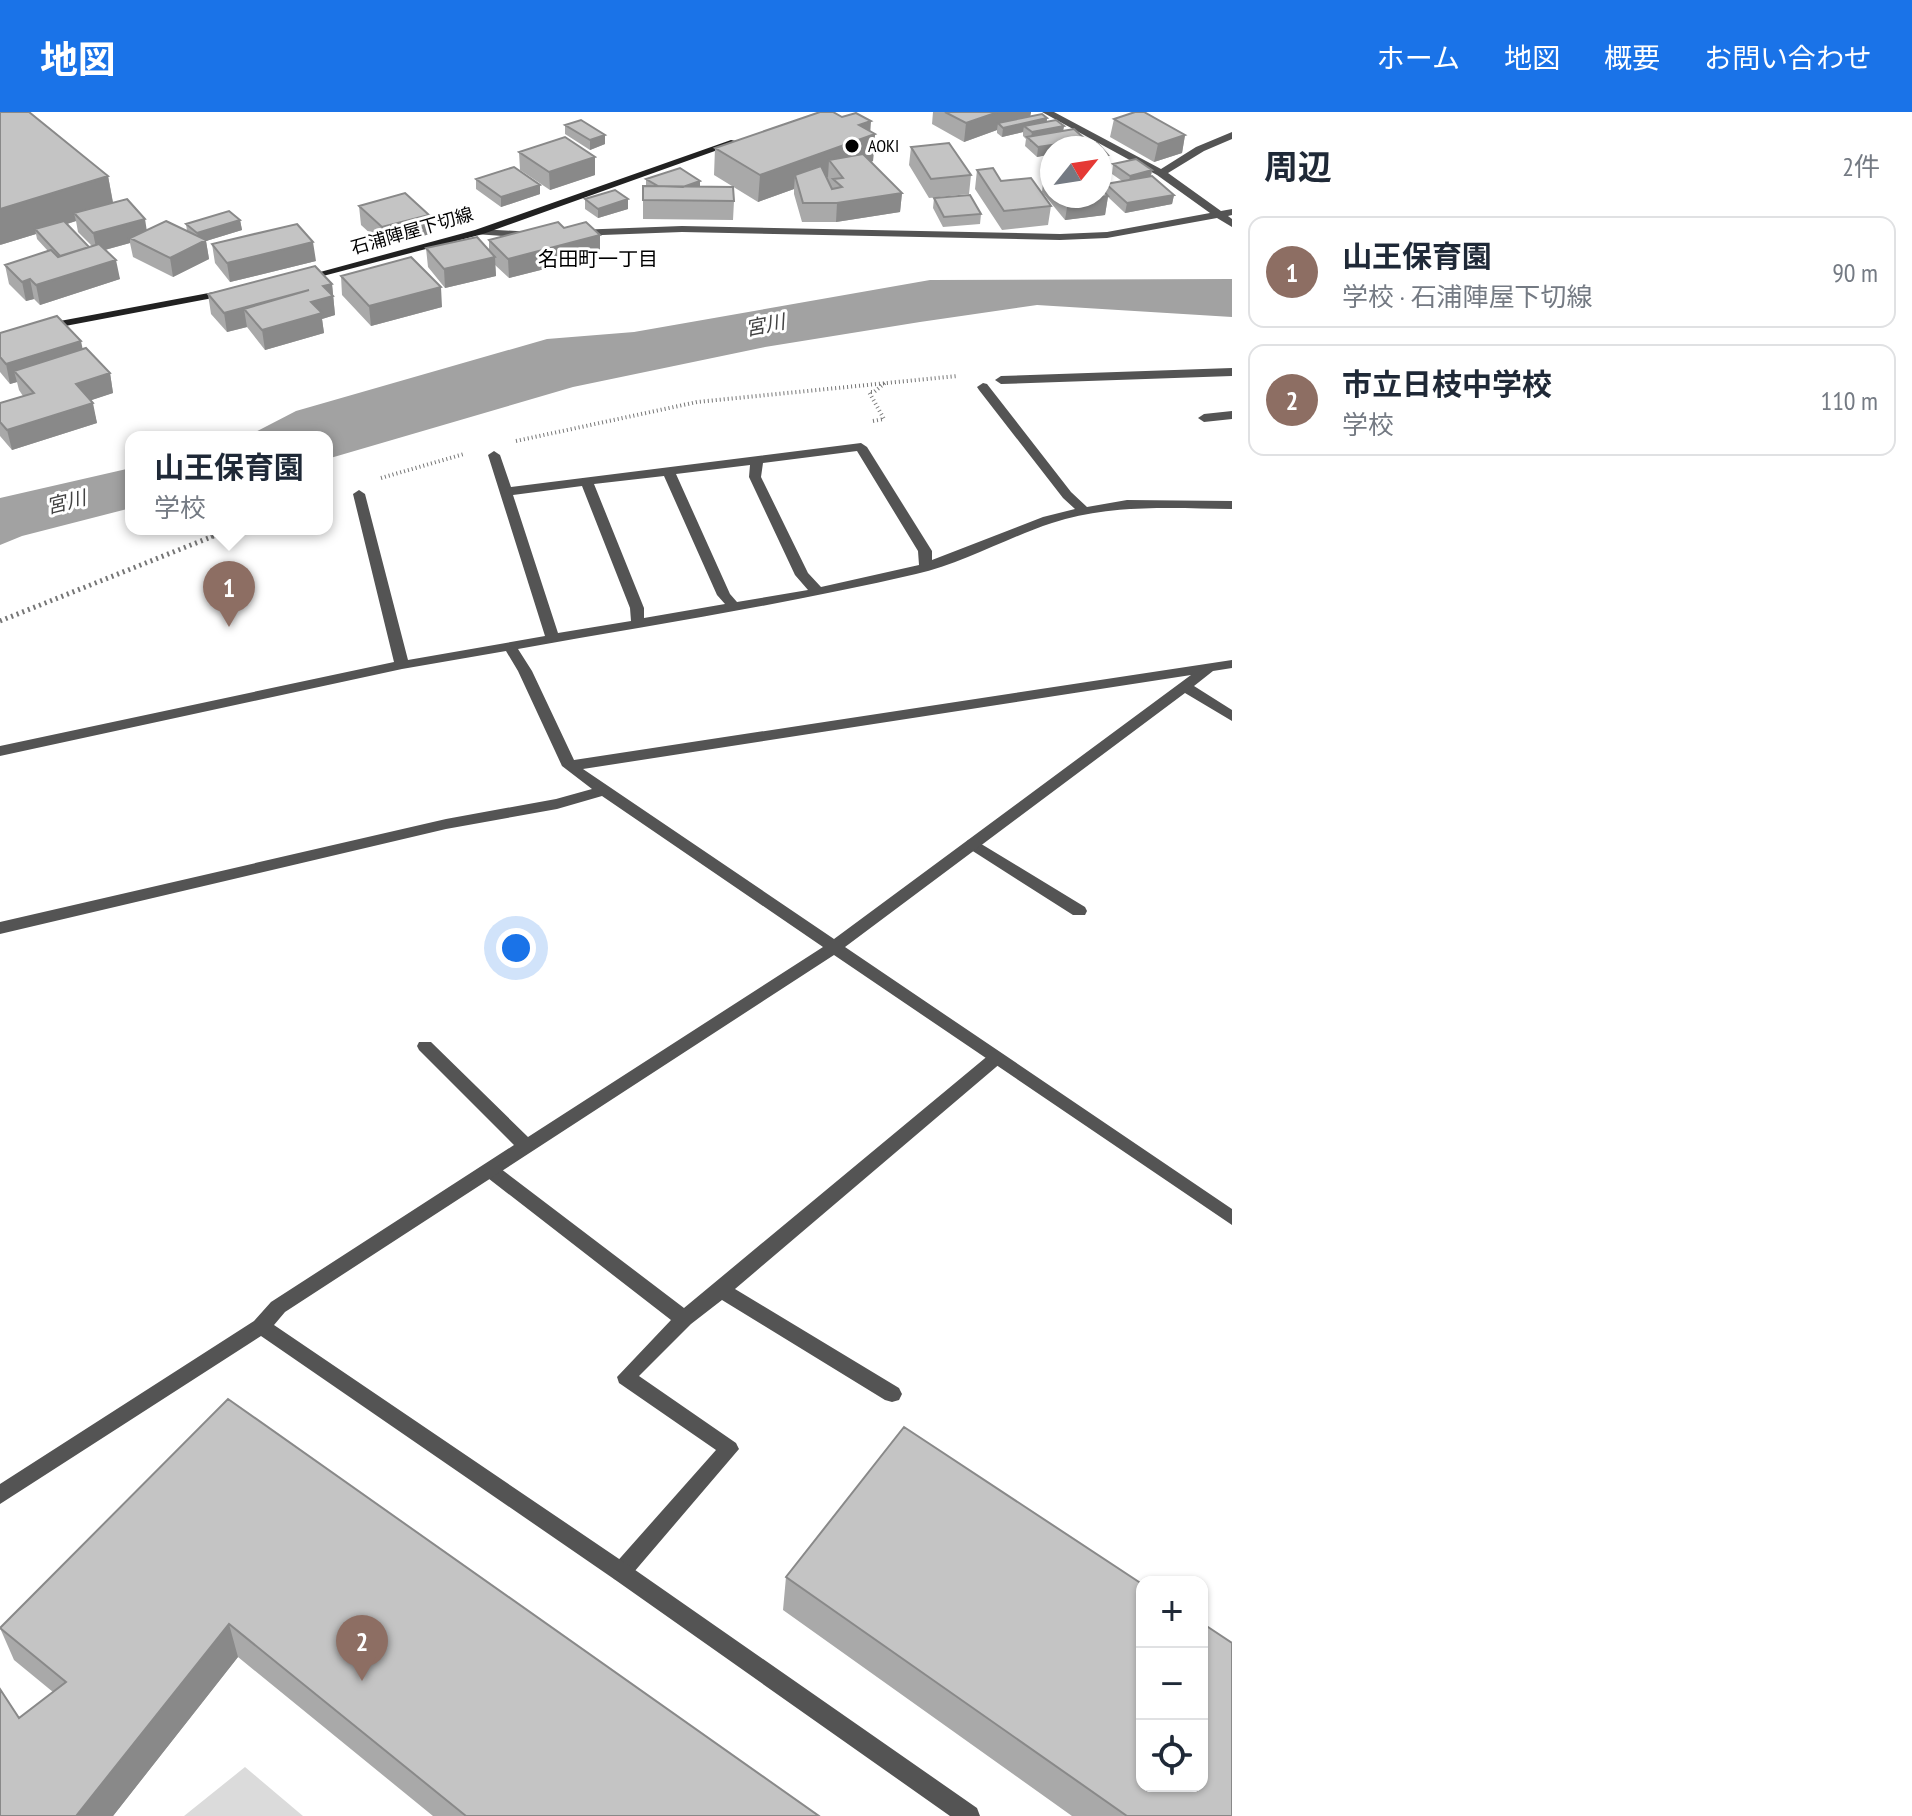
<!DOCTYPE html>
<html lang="ja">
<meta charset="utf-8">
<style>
body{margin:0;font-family:"PT Sans Narrow","Noto Sans JP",sans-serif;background:#f2f2f3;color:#1f2937}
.controls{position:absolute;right:24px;bottom:24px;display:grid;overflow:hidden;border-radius:16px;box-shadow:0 2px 6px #0004}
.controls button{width:72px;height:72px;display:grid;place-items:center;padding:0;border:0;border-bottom:2px solid #e0e1e3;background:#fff;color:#1f2937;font:40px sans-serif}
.compass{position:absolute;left:1040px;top:24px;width:72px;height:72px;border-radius:50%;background:#fff;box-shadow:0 2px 6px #0004;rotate:60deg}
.you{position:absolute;left:516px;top:836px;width:28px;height:28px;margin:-20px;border:6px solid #fff;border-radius:50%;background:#1a73e8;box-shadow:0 0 0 12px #1a73e833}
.badge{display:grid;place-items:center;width:52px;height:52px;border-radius:50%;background:#1a73e8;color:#fff;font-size:26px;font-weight:700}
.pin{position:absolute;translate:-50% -66px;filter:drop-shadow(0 2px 4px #0008)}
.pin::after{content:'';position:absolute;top:42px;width:28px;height:24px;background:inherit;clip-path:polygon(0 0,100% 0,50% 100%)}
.popup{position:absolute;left:125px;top:319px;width:208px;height:104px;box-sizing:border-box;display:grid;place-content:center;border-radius:16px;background:#fff;filter:drop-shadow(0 2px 6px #0005);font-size:26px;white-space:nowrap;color:#747a83}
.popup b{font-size:30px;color:#1f2937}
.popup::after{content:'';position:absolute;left:50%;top:100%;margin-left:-16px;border:16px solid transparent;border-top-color:#fff}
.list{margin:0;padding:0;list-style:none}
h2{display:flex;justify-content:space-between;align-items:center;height:104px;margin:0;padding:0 32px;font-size:34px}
h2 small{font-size:26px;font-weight:400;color:#747a83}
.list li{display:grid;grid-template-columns:52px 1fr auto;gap:24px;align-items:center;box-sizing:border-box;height:112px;margin:0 16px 16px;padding:0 16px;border:2px solid #e0e1e3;border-radius:16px}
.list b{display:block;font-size:30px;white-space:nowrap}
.list p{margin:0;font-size:26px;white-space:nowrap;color:#747a83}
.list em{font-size:26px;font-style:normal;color:#747a83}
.icon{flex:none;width:44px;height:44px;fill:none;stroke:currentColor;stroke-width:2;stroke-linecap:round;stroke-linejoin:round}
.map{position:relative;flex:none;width:1232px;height:1704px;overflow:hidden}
header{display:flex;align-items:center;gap:48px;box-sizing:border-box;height:112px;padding:0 40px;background:#1a73e8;color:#fff}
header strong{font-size:38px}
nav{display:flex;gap:44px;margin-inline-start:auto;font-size:28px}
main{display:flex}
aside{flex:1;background:#fff}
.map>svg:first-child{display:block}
.green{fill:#dbdbdb}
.water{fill:#a2a2a2}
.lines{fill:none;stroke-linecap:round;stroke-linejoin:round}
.path-far1{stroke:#767676;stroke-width:4;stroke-dasharray:1 3;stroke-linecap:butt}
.path{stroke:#767676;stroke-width:5;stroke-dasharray:2 4;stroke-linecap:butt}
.service{fill:#545454;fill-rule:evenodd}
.minor{fill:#545454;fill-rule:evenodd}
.secondary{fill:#212121;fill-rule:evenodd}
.wall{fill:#a9a9a9;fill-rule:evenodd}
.shaded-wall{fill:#898989}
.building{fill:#c4c4c4;stroke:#898989;stroke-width:2}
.poi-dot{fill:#000;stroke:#fff;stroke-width:3}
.labels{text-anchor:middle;stroke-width:6;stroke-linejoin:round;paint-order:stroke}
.far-poi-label{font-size:18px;fill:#000;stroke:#fff;text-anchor:start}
.far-street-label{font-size:18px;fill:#000;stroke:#fff}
.far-neighbourhood-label{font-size:20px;fill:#000;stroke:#fff}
.far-water-label{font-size:20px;font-style:italic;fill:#434343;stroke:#fff}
</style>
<header>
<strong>地図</strong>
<nav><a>ホーム</a><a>地図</a><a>概要</a><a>お問い合わせ</a></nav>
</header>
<main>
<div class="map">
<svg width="1232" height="1704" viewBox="0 0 1232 1704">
<rect width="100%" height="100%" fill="#fff"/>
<path class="green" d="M245,1655L303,1704H184Z"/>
<path class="water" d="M1232,167V205L1037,193L920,210L765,235L573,275L327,347V325H246L296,299L547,227L634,220L930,168Z
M131,356V396L22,424L0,433V386Z"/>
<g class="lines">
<path class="path-far1" d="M873,309L884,307L869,280H874L886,270
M516,329L697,290L957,264
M381,366L464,342
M211,425L232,417"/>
<path class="path" d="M0,509L216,423"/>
<path class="service" d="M1232,299V307L1204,310L1198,306L1204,302Z
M973,727L1085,795L1087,799L1085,803H1073L968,736L965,732L968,728Z
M996,940L1002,942L1004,946L1002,950L735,1177L899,1276L902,1282L899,1288L892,1290L885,1288L722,1188L691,1212L639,1264L736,1331L739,1337L628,1467L621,1469L614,1467L611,1460L614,1453L716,1338L619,1271L617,1265L671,1208L484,1063L481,1058L484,1053L490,1051L496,1053L684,1196L990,942Z"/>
<path class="minor" d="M1042,0H1054L1161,57L1196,35L1232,20V27L1204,39L1168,61L1221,99L1232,97V103L1228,104L1232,107V115L1217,106L1107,126L1060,128L682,120L576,124L571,121L576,118L682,114L1060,122L1107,120L1210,101L1157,63Z
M479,117L533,120L538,123L533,126L475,122L474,120Z
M1232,256V264L1001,272L995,268L1001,264Z
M983,271L987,272L1071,380L1087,395L1127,388L1232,389V397C1171,396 1110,392 1052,411C1006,426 962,452 916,462C783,493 651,513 518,537L532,559L574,648L1232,548V556L1213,559L1194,574L1232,598V609L1185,581L845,835L1232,1097V1113L834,843L285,1200L274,1213L628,1453L977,1696L980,1704H950L614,1467L261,1224L0,1392V1372L254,1209L271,1190L514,1033L419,938L417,934L419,930H431L528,1025L823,835L602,684L557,697L446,717L0,822V810L446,707L556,687L592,677L562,654L518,559L506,539L402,557L0,644V634L394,550L353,382L359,378L365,382L408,548L545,524L488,343L494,339L500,343L511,375L861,331L867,335L932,439V448L1043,405L1075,397L1063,386L979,278L977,275ZM857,339L918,439L919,453L821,475L808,461L761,365L763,351ZM750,353L749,365L795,463L808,478L737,490L730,482L676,362ZM664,364L717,483L725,492L644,506V496L594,372ZM582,374L630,496L631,509L558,521L513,383ZM1191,563L834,827L583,657Z"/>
<path class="secondary" d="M731,28L740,30L483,122L304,169L298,166L475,118Z
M230,177L234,178V182L44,218L38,215L44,212Z"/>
</g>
<path class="wall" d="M933,0H1031L1030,4L1042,2L1047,6V10L1056,8L1064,14L1063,19L1074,17L1086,28L1085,32L1097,31L1108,43L1106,52L1100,53V36H1052V42L1037,45L1025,34L1026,27L1023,24V20L1002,25L997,21V18L964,30L932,12Z
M1114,7L1185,23L1182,41L1154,50L1110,25Z
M565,13L605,23V32L590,38L565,22Z
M870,20L875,22L873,49L871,50L902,81L900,100L836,110H802L794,82V77L758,90L714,63L715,36Z
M911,35L971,63L969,82L929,86L909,53Z
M519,40L595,63L550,78L520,58Z
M1113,52L1152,58L1151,64L1174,83L1172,92L1125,101L1108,85L1105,103L1065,108L1042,80L1044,61L1052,60V84H1100L1105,80L1106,72L1122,69L1112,62Z
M977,58L1051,94L1048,113L1002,118L975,77Z
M108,64L113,90L147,118L187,119L186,112L240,108L242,118L206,129L209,147L173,165L133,145L130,131L105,138L120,167L40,193L34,187L26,189L9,172L5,153L48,139L37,127L36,122L0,133ZM76,109L78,120L92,134L89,135L67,112Z
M476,67L540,82L501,95L476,77Z
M646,67L700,75L734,89L733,108L643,107V74H646Z
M934,86L981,102L980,112L943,115L933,96Z
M585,87L628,97L598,106L585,97Z
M359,94L429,103L430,122L384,134L361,113Z
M564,116L600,123V143L509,166L495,153L496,164L445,176L428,155L426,136L489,139V128Z
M212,132L316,149L230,170L215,151Z
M341,164L442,195L371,214L342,183Z
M332,172L335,203L322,207L324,221L265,238L247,215L227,220L211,202L208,182Z
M0,221L83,237L110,261L113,281L91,288L97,311L12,338L0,324V291L23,284L19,278L17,270L10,272L0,260Z
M228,1287L819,1704H433L238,1545L113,1704H0L19,1606L53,1580L14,1548L0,1516Z
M786,1465L1232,1704H1072L783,1498Z"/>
<path class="shaded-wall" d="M998,0H1031L1030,6H1047L1046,15L1024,14L1023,20L1002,25L1003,16L998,11L997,18L964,30L966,11Z
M871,9L870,24L875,22L873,49L840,61L829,48L828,65L799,76L795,63L794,77L758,90L760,63L859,13Z
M1064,14L1062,24L1030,30L1032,20Z
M605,23V32L590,38V28Z
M1185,23L1182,41L1154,50L1158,32Z
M1086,28L1084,36H1052V42L1037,45L1038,35Z
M1108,43L1106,52L1100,53V44Z
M595,45V63L550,78L549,60Z
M1152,58L1150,68L1128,73L1130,64Z
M108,64L114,97L74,101L76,109L38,121L35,117L36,122L0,133V97Z
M700,69V79L666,80Z
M540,73V82L501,95V85Z
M902,81L900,100L836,110L837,91Z
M1174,83L1172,92L1125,101L1127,91Z
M1108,84L1105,103L1065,108L1068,89Z
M628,87V97L598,106V97Z
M429,103L430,122L384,134L382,115Z
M145,107L148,126H130V131L97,140L93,121Z
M240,108L242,118L206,129L209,147L173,165L170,146L199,131L197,121Z
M600,123V143L509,166L508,147Z
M313,130L316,149L230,170L227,151Z
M495,145L496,164L445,176L444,157Z
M116,148L120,167L40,193L36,173Z
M30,167L34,187L26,189L22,170Z
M332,172L335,203L322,207L324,221L265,238L262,218L311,190L323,174Z
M441,175L442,195L371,214L369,194Z
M309,178L244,197L247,215L227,220L224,201Z
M81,229L85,248L14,259L17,270L10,272L6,252Z
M110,261L113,281L80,292L76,272Z
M93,291L97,311L12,338L7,318Z
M229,1512L238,1545L113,1704H76Z"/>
<path class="building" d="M0,0H29L108,64L0,97Z
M820,0H833L842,5L856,1L871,9L859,13L875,22L760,63L715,36Z
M945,0H998L966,11Z
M1135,0H1144L1185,23L1158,32L1114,7Z
M1042,2L1047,6L1003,16L998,11Z
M581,8L605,23L590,28L565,13Z
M1056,8L1064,14L1032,20L1024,14Z
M1074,17L1086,28L1038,35L1027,25Z
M565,25L595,45L549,60L519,40Z
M949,31L971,63L931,67L911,35Z
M1097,31L1108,43L1100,44V36H1058Z
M863,42L902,81L837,91H803L795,63L821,54L832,77L842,75L833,67L843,66L829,48Z
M1136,47L1152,58L1130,64L1113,52Z
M514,55L540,73L501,85L476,67Z
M680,56L700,69L683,75L658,74L646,67Z
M993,56L1001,69L1031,66L1051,94L1004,99L977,58Z
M1052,60V70L1044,61Z
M1152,64L1174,83L1127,91L1106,72Z
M643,74L733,75L734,89L643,88Z
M1100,75L1108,84L1068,89L1064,84H1100Z
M615,78L628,87L598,97L585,87Z
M405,81L429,103L382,115L359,94Z
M970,83L981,102L944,105L934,86Z
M127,87L145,107L93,121L74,101Z
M229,99L240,108L197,121L186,112Z
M64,109L89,135L60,144L35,117Z
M166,109L206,128L170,146L130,126Z
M558,110L564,116L586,110L600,123L508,147L489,128Z
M297,112L313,130L227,151L212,132Z
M477,125L495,145L444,157L426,136Z
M99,132L116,148L36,173L30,167L22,170L5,153L51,138L58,145Z
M411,145L441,175L369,194L341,164Z
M315,154L332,172L323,174L333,184L311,190L322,201L262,218L244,197L309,178L224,201L208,182Z
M57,204L81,229L6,252L0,245V221Z
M86,236L110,261L76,272L93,291L7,318L0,310V291L34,281L14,259Z
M228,1287L819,1704H466L229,1512L76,1704H0V1577L19,1606L66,1570L0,1516Z
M904,1315L1142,1472V1674H1202V1511L1232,1531V1704H1127L786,1465Z"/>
<circle class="poi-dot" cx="852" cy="34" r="8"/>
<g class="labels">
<g class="far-poi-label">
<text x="868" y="40">AOKI</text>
</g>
<g class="far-street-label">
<text transform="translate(412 119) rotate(-16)" y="6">石浦陣屋下切線</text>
</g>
<g class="far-neighbourhood-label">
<text x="598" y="154">名田町一丁目</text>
</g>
<g class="far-water-label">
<text transform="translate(765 213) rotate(-11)" y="7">宮川</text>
<text transform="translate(66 390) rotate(-14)" y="7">宮川</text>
</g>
</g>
</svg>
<div class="controls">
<button>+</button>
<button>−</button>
<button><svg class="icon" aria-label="locate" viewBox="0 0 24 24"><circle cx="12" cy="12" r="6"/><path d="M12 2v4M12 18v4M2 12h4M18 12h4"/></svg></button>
</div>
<svg class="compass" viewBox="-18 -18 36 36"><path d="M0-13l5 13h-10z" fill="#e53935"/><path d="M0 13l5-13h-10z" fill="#747a83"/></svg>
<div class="you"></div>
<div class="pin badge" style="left:229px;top:515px;background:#8d6e63">1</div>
<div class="popup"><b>山王保育園</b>学校</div>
<div class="pin badge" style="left:362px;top:1569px;background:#8d6e63">2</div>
</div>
<aside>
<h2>周辺<small>2件</small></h2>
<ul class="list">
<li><span class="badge" style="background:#8d6e63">1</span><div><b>山王保育園</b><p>学校 · 石浦陣屋下切線</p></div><em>90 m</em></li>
<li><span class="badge" style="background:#8d6e63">2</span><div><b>市立日枝中学校</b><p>学校</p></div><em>110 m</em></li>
</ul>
</aside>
</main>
